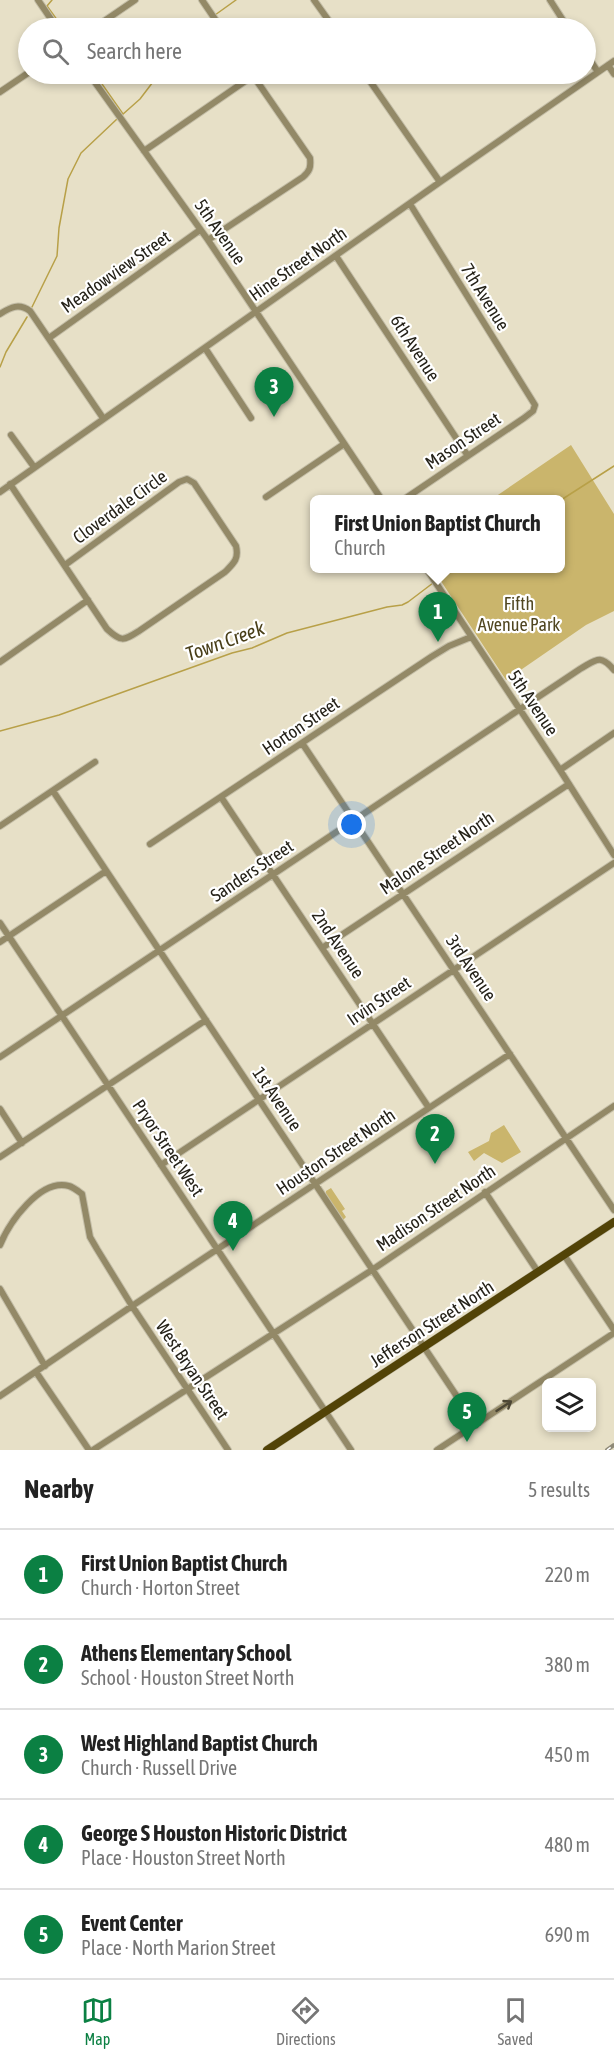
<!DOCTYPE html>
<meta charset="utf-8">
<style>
body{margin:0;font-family:"Asap Condensed",sans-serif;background:#f2f2f2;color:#222}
.controls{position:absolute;right:18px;bottom:18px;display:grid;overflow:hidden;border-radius:9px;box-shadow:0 3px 9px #0003}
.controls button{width:54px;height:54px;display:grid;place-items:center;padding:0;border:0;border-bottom:2px solid #e0e0e0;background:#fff;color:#222;font:30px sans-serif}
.you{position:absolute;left:352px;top:825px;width:21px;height:21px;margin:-15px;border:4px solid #fff;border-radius:50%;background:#1a73e8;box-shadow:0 0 0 9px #1a73e833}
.badge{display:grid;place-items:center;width:39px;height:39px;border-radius:50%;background:#0b8043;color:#fff;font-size:20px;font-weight:700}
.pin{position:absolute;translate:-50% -50px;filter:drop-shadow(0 2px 3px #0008)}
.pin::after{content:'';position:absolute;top:32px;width:21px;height:18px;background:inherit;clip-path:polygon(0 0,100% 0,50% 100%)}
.popup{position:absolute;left:310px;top:495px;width:255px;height:78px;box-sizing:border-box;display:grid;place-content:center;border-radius:9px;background:#fff;filter:drop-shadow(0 2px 4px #0005);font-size:20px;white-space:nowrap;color:#767676}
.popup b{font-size:22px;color:#222}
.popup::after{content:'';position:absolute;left:50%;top:100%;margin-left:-12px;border:12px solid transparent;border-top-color:#fff}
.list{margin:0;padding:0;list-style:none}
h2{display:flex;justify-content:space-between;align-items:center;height:78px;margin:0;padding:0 24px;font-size:26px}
h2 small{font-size:20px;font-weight:400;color:#767676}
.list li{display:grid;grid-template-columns:39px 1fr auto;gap:18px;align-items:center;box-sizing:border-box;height:90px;padding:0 24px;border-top:2px solid #e0e0e0}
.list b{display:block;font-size:22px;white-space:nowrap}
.list p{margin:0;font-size:20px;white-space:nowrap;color:#767676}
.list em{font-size:20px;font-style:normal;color:#767676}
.icon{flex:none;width:33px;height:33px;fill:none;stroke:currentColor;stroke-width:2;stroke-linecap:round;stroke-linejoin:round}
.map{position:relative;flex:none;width:614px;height:1450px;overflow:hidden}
.search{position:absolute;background:#fff;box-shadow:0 3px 9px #0003;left:18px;right:18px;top:18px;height:66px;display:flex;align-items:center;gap:15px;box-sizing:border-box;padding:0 21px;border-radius:33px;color:#767676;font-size:22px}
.sheet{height:528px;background:#fff}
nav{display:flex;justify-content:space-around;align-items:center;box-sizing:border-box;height:84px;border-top:2px solid #e0e0e0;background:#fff;font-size:16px;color:#767676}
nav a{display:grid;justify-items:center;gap:3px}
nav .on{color:#0b8043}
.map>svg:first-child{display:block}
.green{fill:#cab56c}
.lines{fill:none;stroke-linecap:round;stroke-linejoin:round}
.stream{stroke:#b8a048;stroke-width:1.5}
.minor-casing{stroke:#c4bea8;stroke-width:8}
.major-casing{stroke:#c4bea8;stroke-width:9}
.minor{stroke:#938967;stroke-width:6}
.major{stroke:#524307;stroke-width:8}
.rail-casing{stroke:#8f8a78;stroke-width:4}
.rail{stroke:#fff;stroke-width:1.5;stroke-dasharray:4.5;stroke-linecap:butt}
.oneway{stroke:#4c4634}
.labels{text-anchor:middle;stroke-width:4.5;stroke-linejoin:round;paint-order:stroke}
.street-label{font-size:18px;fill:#252219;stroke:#fff}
.park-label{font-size:18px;fill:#504620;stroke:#fff}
.water-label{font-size:20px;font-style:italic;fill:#483e18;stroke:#fff}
</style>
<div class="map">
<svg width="614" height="1450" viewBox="0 0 614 1450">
<rect width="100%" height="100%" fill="#e7e0c7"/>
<path class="green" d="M571,445L614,514V611L586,625L506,680L433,569L561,568V500L492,499Z
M504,1125L521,1152L502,1163L484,1153L474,1161L468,1152L489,1141L491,1133Z
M331,1188L345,1209L342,1211L346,1217L343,1220L326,1195V1191Z"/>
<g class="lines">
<path class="stream" d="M52,0L47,6L63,28
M215,15L236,0
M203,28L211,18
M95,74L123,114
M122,115L140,99L159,74
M32,307L57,256L59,228L68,179L81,153L117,119
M0,367L6,352L27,317
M561,500L614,466
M437,580L453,568
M0,731L59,715L232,653L252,648L287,633L387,607L402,605L408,602L433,583"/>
<defs>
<path id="minor" d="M38,0L57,28
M202,0L221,28
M314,0L334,28
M550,0L568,28
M94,28L135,0
M586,54L598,72
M608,65L614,74
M89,74L208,240L382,500
M365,74L440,182
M0,92L28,73
M144,151L254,75
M208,240L303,177C310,171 311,167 310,158L252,74
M336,256L468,456
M0,314C11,307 19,303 30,311L103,418
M49,338L200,230
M205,348L251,418
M11,435L34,467
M10,484L107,629C121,642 123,641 139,631L225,572C234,563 239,559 236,546L194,483L187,479L179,482L65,565
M0,492L440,182L614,61
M266,497L344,444
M403,500L524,418L533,411L535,405L410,204
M426,568L560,770L614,855
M0,662L88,600
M302,743L614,1210
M560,770L614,733
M53,791L476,1425
M221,797L429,1108
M0,826L95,762
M150,844L431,657L449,646L471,637
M0,923L351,1450
M0,942L106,871
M322,948L569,784
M0,1057L580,669C596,660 600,653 614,670
M0,1109L22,1143
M0,1157L206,1020
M161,1165L614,863
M485,1192L538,1272
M0,1245C9,1223 40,1178 69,1186C73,1187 78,1191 82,1194L90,1237L97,1249L132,1306L228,1450
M564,1255L614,1330
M0,1289L45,1366
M36,1372L89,1450
M0,1396L132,1306L510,1054
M93,1450L372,1270L614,1106
M437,1450L614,1333"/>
<path id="major" d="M267,1450L614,1222"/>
</defs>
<use href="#minor" class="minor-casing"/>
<use href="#major" class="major-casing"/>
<use href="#minor" class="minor"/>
<use href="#major" class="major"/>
<defs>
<path id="rail" d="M607,1450L614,1445"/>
</defs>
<use href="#rail" class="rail-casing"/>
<use href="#rail" class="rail"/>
</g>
<defs><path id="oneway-shaft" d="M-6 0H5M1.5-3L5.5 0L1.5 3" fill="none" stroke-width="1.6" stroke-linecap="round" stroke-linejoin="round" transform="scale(1.5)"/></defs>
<use class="oneway" href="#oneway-shaft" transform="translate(504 1406) rotate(-33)"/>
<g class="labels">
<g class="street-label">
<text transform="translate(220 232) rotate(55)" y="6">5th Avenue</text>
<text transform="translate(298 264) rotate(-35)" y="6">Hine Street North</text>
<text transform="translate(116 272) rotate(-35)" y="6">Meadowview Street</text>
<text transform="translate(485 297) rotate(58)" y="6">7th Avenue</text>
<text transform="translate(415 348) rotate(57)" y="6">6th Avenue</text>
<text transform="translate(463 441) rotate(-34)" y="6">Mason Street</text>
<text transform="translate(120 507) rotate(-36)" y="6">Cloverdale Circle</text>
<text transform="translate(533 703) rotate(56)" y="6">5th Avenue</text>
<text transform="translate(301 726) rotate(-34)" y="6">Horton Street</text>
<text transform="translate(437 853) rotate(-34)" y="6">Malone Street North</text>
<text transform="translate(252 871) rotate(-34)" y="6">Sanders Street</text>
<text transform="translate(338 944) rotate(56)" y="6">2nd Avenue</text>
<text transform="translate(471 968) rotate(56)" y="6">3rd Avenue</text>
<text transform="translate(379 1001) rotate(-34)" y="6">Irvin Street</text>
<text transform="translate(277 1099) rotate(56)" y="6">1st Avenue</text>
<text transform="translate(168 1148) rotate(56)" y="6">Pryor Street West</text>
<text transform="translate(336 1152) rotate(-34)" y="6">Houston Street North</text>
<text transform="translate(436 1208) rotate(-34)" y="6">Madison Street North</text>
<text transform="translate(432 1324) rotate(-33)" y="6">Jefferson Street North</text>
<text transform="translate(192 1370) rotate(56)" y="6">West Bryan Street</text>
</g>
<g class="park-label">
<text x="519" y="610">Fifth<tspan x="519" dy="21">Avenue Park</tspan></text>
</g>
<g class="water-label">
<text transform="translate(225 641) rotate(-20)" y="7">Town Creek</text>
</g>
</g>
</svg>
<div class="controls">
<button><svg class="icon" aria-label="layers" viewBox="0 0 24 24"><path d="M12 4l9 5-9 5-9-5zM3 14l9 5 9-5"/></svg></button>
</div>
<div class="you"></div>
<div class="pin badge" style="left:438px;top:642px">1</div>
<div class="popup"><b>First Union Baptist Church</b>Church</div>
<div class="pin badge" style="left:435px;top:1164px">2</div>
<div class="pin badge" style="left:274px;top:417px">3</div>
<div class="pin badge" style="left:233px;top:1251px">4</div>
<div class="pin badge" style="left:467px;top:1442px">5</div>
<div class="search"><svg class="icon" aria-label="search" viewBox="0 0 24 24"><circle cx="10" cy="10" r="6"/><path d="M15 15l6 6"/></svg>Search here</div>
</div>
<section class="sheet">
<h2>Nearby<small>5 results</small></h2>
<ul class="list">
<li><span class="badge">1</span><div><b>First Union Baptist Church</b><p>Church · Horton Street</p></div><em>220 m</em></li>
<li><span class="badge">2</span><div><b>Athens Elementary School</b><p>School · Houston Street North</p></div><em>380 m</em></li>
<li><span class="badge">3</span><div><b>West Highland Baptist Church</b><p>Church · Russell Drive</p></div><em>450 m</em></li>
<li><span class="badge">4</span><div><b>George S Houston Historic District</b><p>Place · Houston Street North</p></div><em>480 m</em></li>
<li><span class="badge">5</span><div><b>Event Center</b><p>Place · North Marion Street</p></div><em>690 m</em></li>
</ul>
</section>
<nav>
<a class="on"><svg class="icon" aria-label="map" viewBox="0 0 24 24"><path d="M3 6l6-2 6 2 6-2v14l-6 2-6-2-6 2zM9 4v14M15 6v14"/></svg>Map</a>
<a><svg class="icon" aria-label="directions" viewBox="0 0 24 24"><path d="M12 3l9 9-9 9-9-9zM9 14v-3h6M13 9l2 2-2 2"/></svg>Directions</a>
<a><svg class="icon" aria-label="saved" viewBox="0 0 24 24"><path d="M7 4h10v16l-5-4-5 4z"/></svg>Saved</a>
</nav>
